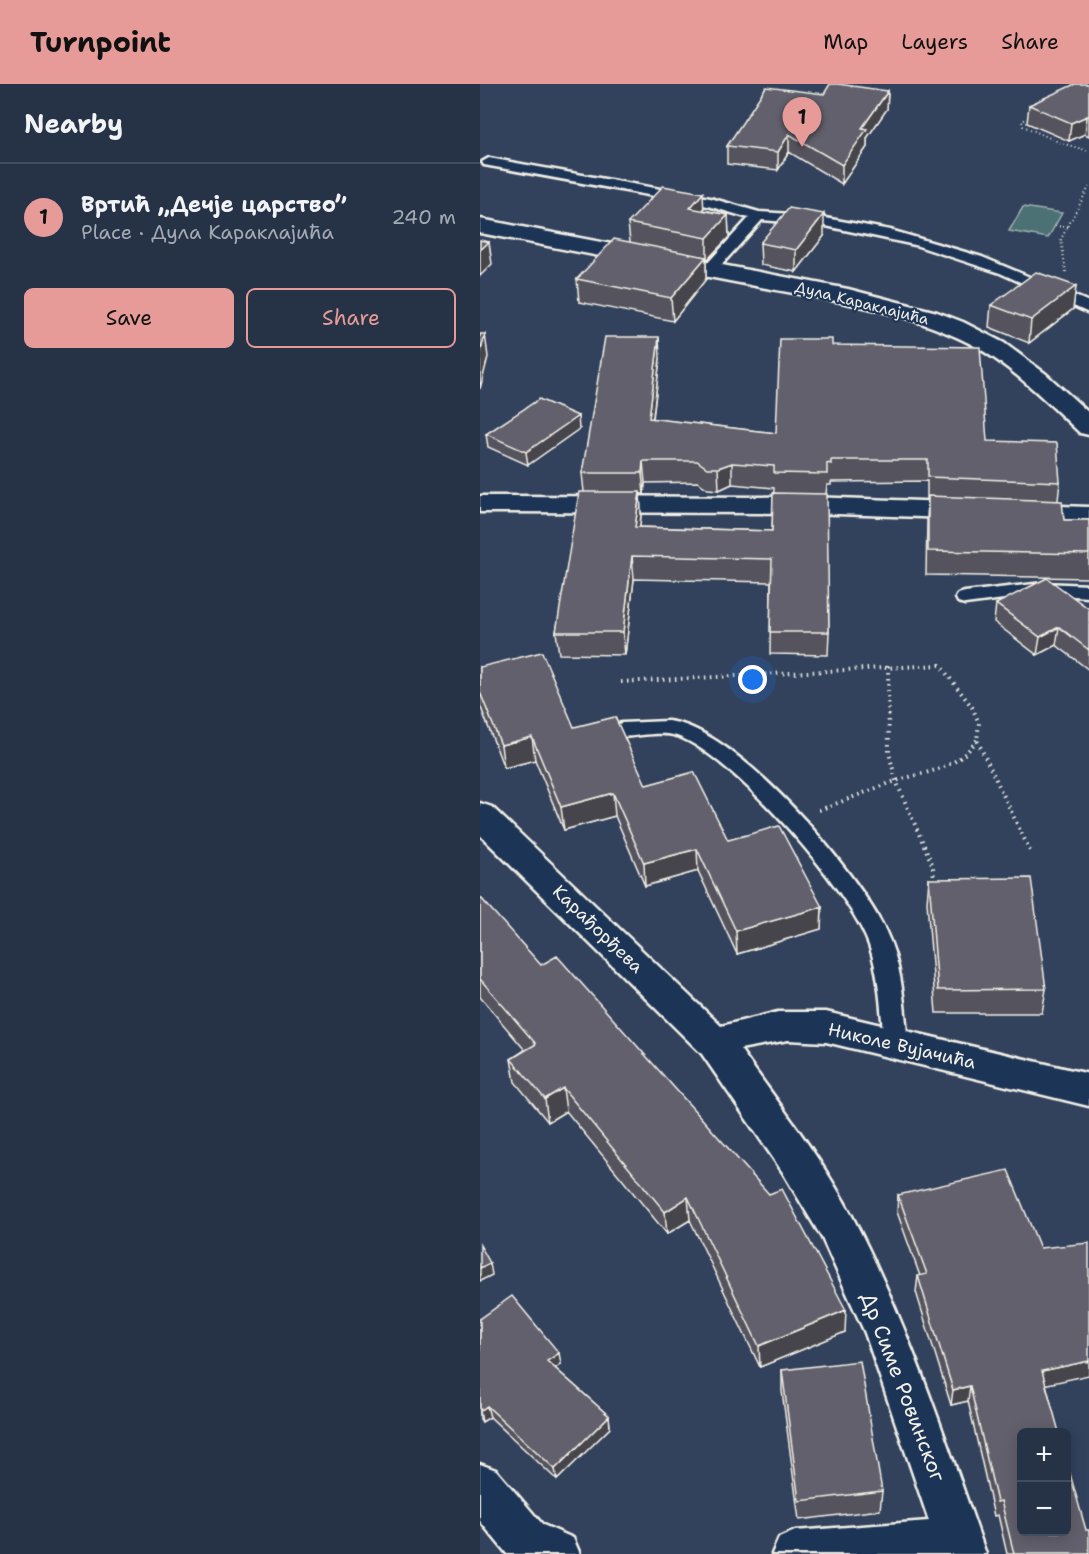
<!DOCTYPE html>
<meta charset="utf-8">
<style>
body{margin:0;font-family:"Shantell Sans",sans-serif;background:#2e3a4d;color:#f1f3f6}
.controls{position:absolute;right:18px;bottom:18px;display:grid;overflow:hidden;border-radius:9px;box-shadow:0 3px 15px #0003}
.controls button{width:54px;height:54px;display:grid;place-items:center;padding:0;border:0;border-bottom:2px solid #424d5f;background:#263246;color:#f1f3f6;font:30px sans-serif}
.you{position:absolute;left:273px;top:596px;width:21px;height:21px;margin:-15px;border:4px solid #fff;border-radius:50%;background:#1a73e8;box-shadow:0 0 0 9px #1a73e833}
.badge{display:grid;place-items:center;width:39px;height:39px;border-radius:50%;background:#e69b98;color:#111;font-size:20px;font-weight:700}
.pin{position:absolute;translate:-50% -50px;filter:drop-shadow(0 2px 3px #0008)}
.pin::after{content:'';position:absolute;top:32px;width:21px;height:18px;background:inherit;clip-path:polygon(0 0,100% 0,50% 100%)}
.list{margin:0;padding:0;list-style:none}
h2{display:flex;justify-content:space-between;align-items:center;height:78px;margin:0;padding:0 24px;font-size:26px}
h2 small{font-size:20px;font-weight:400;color:#a4aab3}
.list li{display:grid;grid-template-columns:39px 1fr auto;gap:18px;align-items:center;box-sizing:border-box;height:108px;padding:0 24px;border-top:2px solid #424d5f}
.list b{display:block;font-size:22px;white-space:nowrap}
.list p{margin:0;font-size:20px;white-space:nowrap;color:#a4aab3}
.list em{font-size:20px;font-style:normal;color:#a4aab3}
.actions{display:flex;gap:12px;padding:18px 24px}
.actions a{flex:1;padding:14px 0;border:2px solid #e69b98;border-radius:9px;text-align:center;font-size:21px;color:#e69b98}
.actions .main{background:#e69b98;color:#111}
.map{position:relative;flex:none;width:609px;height:1470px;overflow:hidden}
header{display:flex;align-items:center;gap:36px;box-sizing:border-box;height:84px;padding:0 30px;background:#e69b98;color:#111}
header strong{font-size:28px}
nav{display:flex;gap:33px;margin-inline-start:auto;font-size:21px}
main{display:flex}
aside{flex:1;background:#263246}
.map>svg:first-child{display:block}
.green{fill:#4c7174;stroke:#a0b1ae;stroke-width:1.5}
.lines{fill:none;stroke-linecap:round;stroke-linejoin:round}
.service-casing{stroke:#f4f1e8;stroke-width:5}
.minor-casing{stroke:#f4f1e8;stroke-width:5}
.tertiary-casing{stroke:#f4f1e8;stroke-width:5}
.path-far1{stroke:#f4f1e8;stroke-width:2;stroke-dasharray:1 3;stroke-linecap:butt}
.path{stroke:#f4f1e8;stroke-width:4;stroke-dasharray:1.5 4.5;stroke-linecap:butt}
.service{fill:#1d3557;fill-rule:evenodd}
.minor{fill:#1d3557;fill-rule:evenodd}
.tertiary{fill:#1d3557;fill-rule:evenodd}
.wall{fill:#54535d;stroke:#f4f1e8;stroke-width:1.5;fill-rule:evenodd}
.shaded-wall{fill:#45444c;stroke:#f4f1e8;stroke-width:1.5}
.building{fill:#62616c;stroke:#f4f1e8;stroke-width:1.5}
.labels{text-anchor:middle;stroke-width:4.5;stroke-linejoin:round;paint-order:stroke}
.far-street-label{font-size:15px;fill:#f4f1e8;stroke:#1d3557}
.street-label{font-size:18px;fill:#f4f1e8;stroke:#1d3557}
.near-street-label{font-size:21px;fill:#f4f1e8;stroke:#1d3557}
</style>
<header>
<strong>Turnpoint</strong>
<nav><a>Map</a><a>Layers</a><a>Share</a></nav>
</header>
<main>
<aside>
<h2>Nearby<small></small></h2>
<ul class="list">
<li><span class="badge">1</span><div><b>Вртић „Дечје царство”</b><p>Place · Дула Караклајића</p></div><em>240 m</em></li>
</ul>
<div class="actions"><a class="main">Save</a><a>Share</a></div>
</aside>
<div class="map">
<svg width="609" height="1470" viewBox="0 0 609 1470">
<rect width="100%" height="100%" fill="#32425d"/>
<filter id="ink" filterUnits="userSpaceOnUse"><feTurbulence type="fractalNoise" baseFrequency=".0167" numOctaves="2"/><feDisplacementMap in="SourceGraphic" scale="12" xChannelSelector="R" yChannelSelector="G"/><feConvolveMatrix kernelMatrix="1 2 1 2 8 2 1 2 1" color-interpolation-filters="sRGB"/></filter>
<g filter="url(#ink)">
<path class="green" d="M543,123L582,129L568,154L529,147Z"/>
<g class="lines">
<defs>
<path id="service" d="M9,74L230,114L279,128L329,131L410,146L502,173L609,218V229L520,189L435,161L341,141L282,136L234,189H224L222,186L224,183L269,134L228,122L4,81L2,78Z
M563,499L609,501V513L563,510L485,520L478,518L476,514L478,510L485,508Z
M188,637C257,644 377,787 406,848C423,883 424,923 428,960L424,967L416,970L408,967L404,960C401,927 400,892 389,861C369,804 253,672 197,652C181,647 159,652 142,653L135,651L132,646L135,641L142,639Z"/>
<path id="minor" d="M0,719L12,723L241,942L298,928H346L609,990V1022L346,958L308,956L260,965C298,1019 341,1073 372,1132C428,1239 466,1357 506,1470H292L299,1454L315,1447L449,1437L385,1249L342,1154L302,1087L222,970L0,751Z
M0,1380L16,1386L63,1441L93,1454L100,1470H27L0,1437Z"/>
<path id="tertiary" d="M0,135L368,205L457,228L483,238L524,259L566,290L609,329V351L600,349C566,317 532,282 491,260C427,227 355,217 286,204C190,186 95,167 0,149Z
M0,412L330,413L609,423V439L330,429L0,428Z"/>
</defs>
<use href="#service" class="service-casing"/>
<use href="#minor" class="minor-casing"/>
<use href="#tertiary" class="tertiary-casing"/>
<path class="path-far1" d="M552,32L542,37L543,42L581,59L609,67
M575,142L588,143
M586,188L581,155L609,103"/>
<path class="path" d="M408,582L409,669L416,697L453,782L454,797
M141,598L460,581L492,623L499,639L497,656L551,769
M339,726C364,717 388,707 413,698C447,686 473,689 497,656"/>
<use href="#service" class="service"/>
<use href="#minor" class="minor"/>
<use href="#tertiary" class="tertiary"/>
</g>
<path class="wall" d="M609,0V52L605,50L589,57L547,39L549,21Z
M408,7L407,25L387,54V63L362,100L309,68L298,86L247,80V62L344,10Z
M224,126L248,131L249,153L227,176H226V195L193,237L99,218L97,195L150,158L148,139Z
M344,152L316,188L281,181L280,159Z
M596,202L593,225L549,259L509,243L511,221Z
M352,261L507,357L580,398L578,416L584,436H609V494L446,491L447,435L448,415H447V397L351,398V401H347L346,410L349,548L348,571L290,570L291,498L154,495L145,571L79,570L76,548L104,408L102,389L180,274L173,335L296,349ZM218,398L228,405L239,406L252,400L294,404L292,447L160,443L161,431L160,410H164L165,399Z
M99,345L48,381L8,363L6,350Z
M516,520L609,525V586L576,561L557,571L514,538Z
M0,583L94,643L166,701L248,756L342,823L341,845L257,870L218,787L165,802L135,732L84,746L55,676L24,684L0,621Z
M449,795L566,905L562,929H456L447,818Z
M0,813L365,1248L280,1283L210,1136L187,1150L86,1027L68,1038L35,998L31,975L45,966L0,913Z
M418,1111L566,1300L609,1470H527L518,1431L514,1432L488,1317L471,1321L436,1208L438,1192H440L417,1128Z
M0,1235L81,1280L75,1284L129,1332L130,1344L77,1396L10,1333L2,1338L0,1335Z
M302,1286L402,1407L400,1426L319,1436L302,1307Z"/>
<path class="shaded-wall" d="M408,7L407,25L387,54V63L362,100V81L382,44Z
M607,32L605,50L589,57L591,39Z
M309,50V68L298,86V68Z
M223,109L224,131L210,124Z
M344,130V152L316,188V166Z
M248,131L249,153L227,176V154Z
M9,158L12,180L0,192V166Z
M226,173V195L193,237L191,214Z
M596,202L593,225L549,259L551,236Z
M5,250L8,273L0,305V270Z
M179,253L180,274L170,356L169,334Z
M98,332L99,345L48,381L46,368Z
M163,377L165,399L164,410L162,389Z
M252,379V400L239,406L238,384Z
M160,408L161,431L157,466L155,443Z
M152,472L154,495L145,571L143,548Z
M579,543L576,561L557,571L560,553Z
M52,653L55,676L24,684L21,661Z
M133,709L135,732L84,746L81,723Z
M217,765L218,787L165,802L164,779Z
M342,823L341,845L257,870L256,847Z
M83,1004L86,1027L68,1038L65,1015Z
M208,1113L210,1136L187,1150L185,1128Z
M10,1179L12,1191L0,1197V1184Z
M366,1226L365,1248L280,1283L279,1262Z
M79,1269L81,1280L70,1288L67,1277Z
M609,1277V1291L559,1302L562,1287Z
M490,1302L488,1317L471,1321L473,1306Z
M7,1322L10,1333L2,1338L0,1327Z
M129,1332L130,1344L77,1396L75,1385Z"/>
<path class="building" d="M350,0H358L408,7L382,44L387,45L362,81L309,50L298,68L247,62L286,3L344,10Z
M595,0H609V32H607L591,39L549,21Z
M183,102L223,109L210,124L248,131L227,154L148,139Z
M309,124L344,130L316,166L280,159Z
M134,155L226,173L191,214L97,195Z
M0,156L9,158L0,166Z
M556,188L596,202L551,236L511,221Z
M0,250H5L0,270Z
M125,253H179L169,334L296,349L300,255H352V261L500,263L507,357L577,359L580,398L448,393V376H351V380L347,379V390L294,389V382L252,379L238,384H227L217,377H163L162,389H102Z
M59,315L98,332L46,368L6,350Z
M99,408H160L155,443L292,447L293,409L347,410L349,548H290L292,475L152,472L143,548H76Z
M448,412L582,417L584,436H609V470L448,467Z
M567,494L609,525V566L579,543L560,553L516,520Z
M62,568L94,643L135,633L166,701L214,688L248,756L299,742L342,823L256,847L217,765L164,779L133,709L81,723L52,653L21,661L0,608V583Z
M551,794L566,905L458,906L449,795Z
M0,813L61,881L77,872L289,1110L302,1105L366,1226L279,1262L208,1113L185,1128L83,1004L65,1015L31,975L56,960L0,895Z
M528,1086L560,1164L609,1159V1277L562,1287L579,1348H542V1448H586V1376L606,1446H609V1470H534L521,1417L517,1418L490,1302L473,1306L438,1192L447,1190L418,1111Z
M0,1161L10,1179L0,1184Z
M32,1212L79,1269L67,1277L129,1332L75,1385L7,1322L0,1327V1235Z
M380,1277L402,1407L319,1417L302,1286Z"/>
</g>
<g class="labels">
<g class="far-street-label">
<text transform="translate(382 219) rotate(14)" y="5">Дула Караклајића</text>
</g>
<g class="street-label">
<text transform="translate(118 845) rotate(44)" y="6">Карађорђева</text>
<text transform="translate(422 962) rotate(13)" y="6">Николе Вујачића</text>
</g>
<g class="near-street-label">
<text transform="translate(423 1303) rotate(69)" y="7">Др Симе Ровинског</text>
</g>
</g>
</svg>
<div class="controls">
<button>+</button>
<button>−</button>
</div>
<div class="you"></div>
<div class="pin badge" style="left:322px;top:63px">1</div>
</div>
</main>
